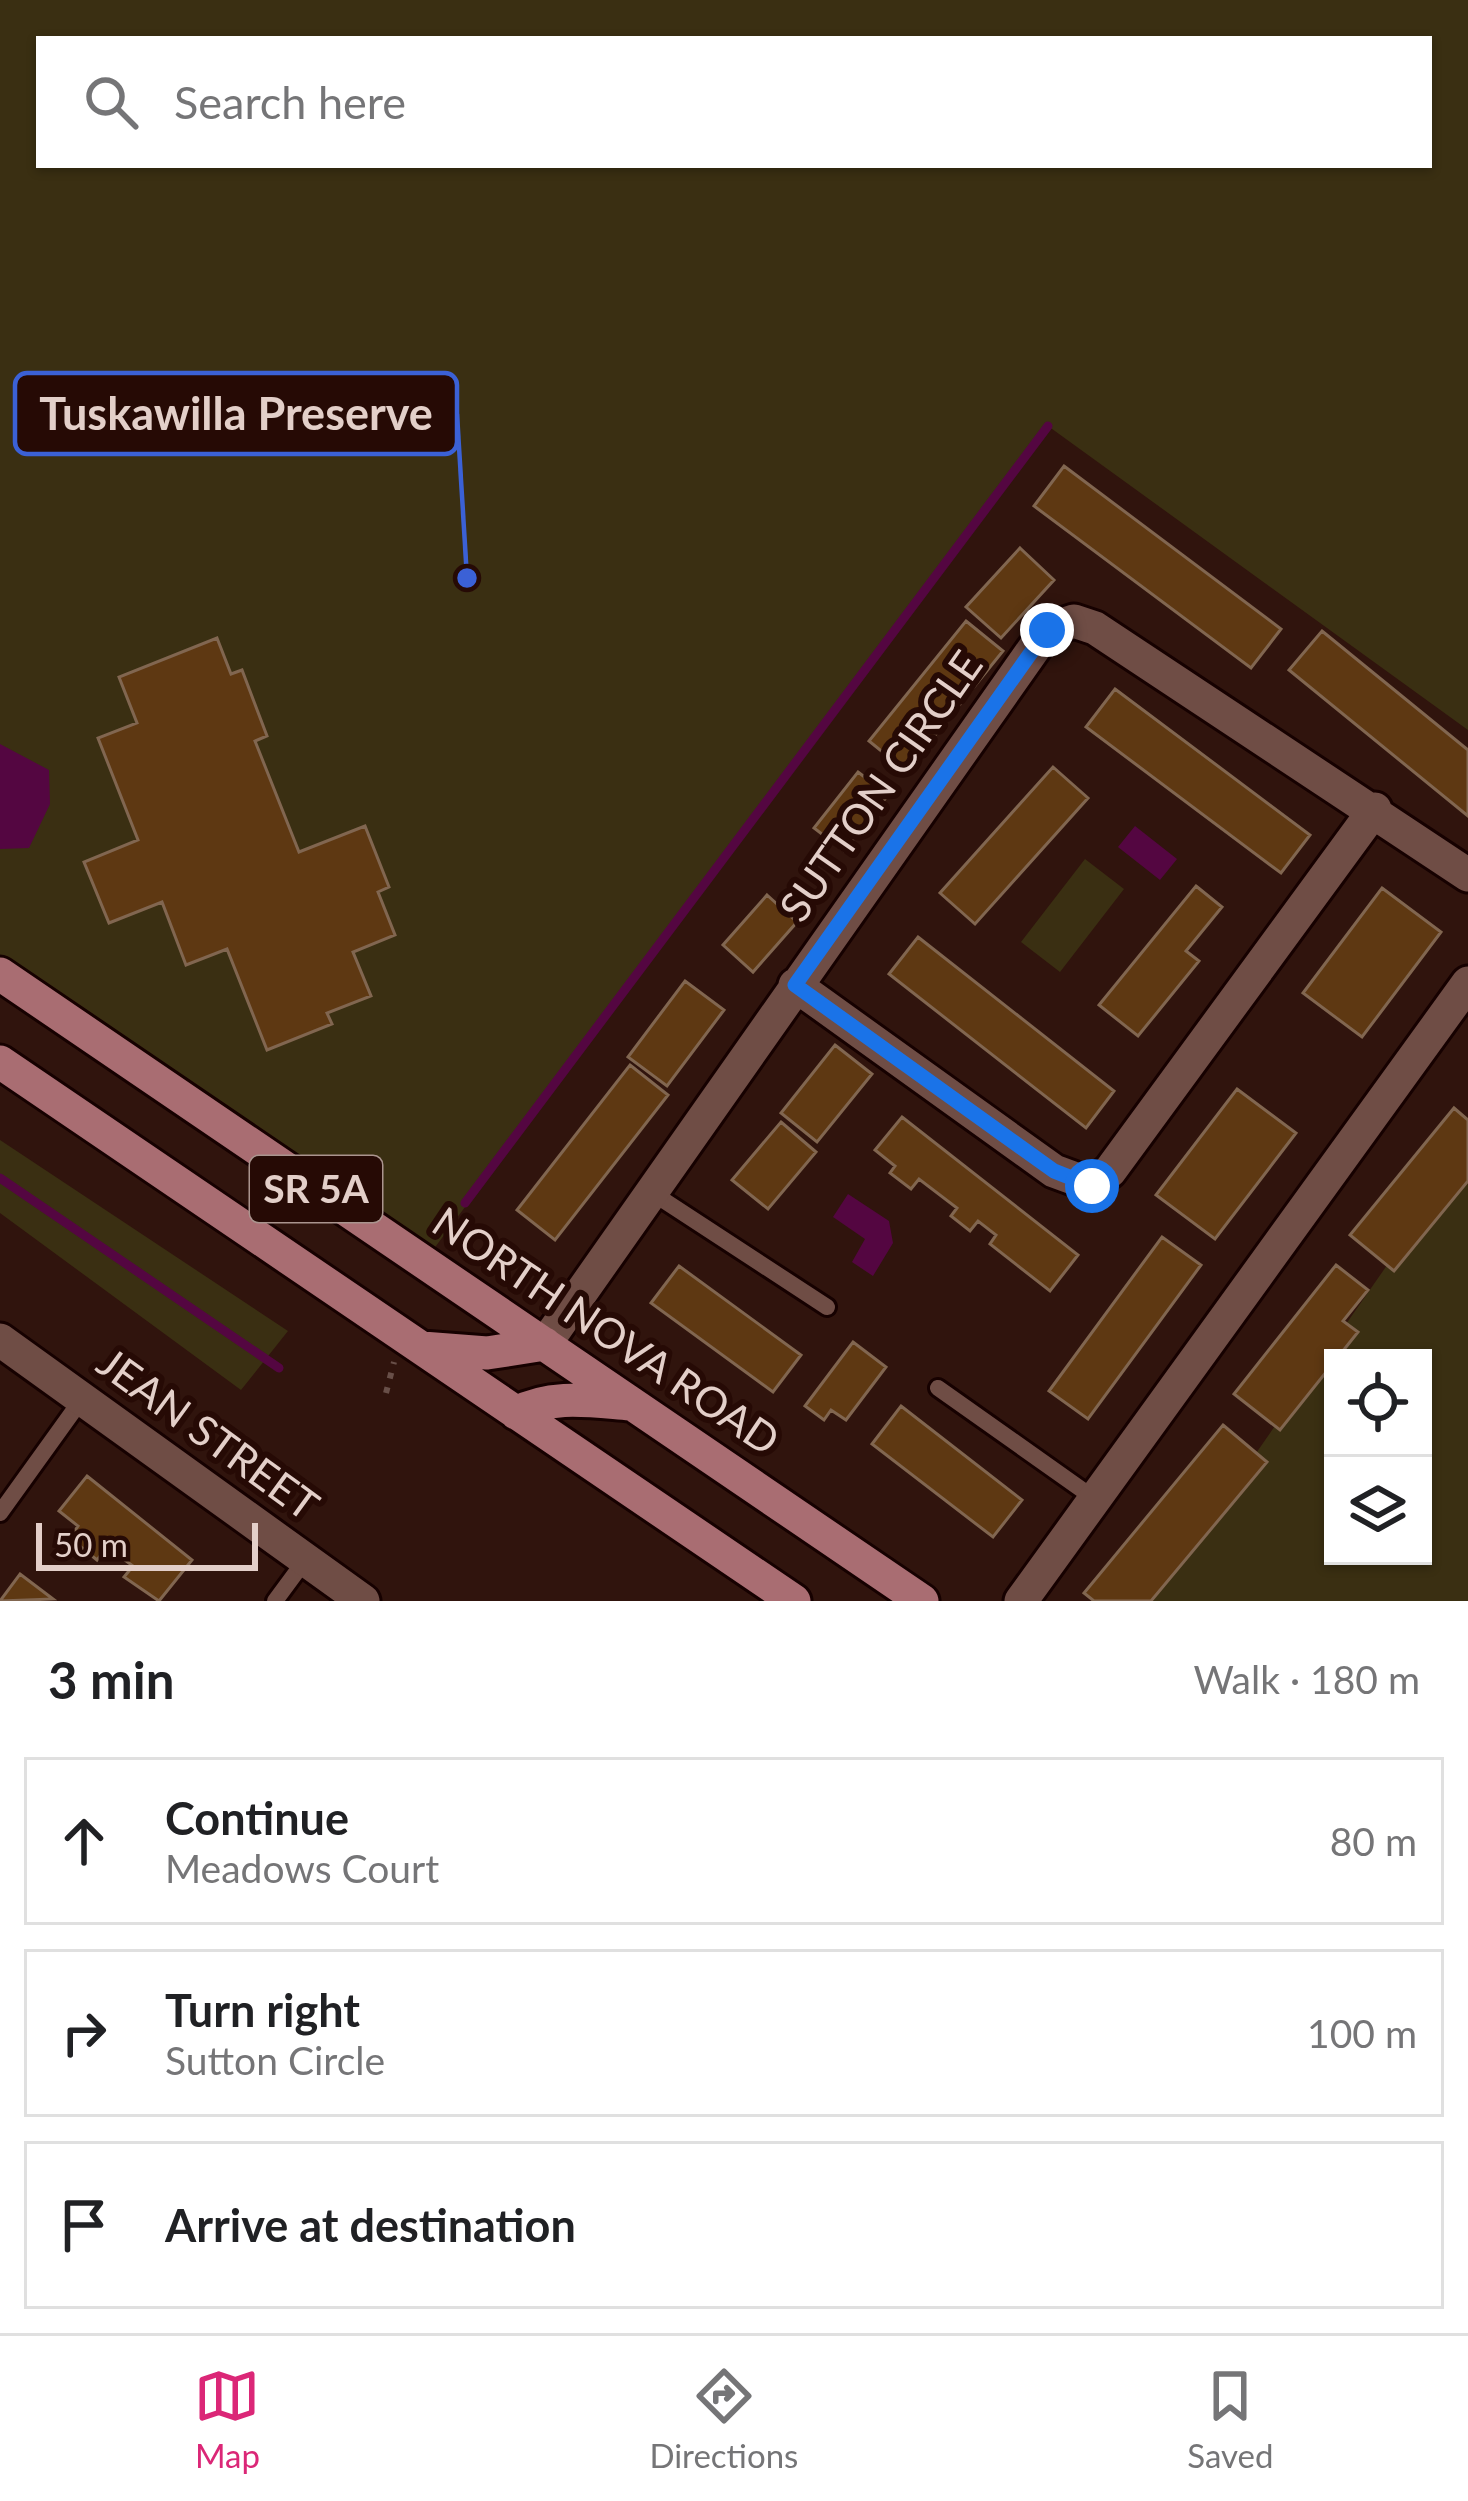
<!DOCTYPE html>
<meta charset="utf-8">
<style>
body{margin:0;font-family:Lato,sans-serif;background:#f2f2f2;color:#202124}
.controls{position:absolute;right:36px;bottom:36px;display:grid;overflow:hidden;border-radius:0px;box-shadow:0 3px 9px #0004}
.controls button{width:108px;height:108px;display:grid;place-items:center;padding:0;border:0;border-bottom:3px solid #e0e0e0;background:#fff;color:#202124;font:60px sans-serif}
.scale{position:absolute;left:36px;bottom:30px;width:222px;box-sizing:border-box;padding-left:12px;border:6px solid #e3cfc9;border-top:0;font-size:33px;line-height:42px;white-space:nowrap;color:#e3cfc9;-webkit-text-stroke:9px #260a05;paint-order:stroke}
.stop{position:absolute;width:36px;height:36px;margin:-27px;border:9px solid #1a73e8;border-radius:50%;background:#fff}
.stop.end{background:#1a73e8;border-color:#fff;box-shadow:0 3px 12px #0008}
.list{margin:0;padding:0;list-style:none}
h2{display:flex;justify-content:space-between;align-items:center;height:156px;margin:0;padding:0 48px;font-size:51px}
h2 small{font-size:39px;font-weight:400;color:#757577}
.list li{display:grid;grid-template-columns:78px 1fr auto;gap:36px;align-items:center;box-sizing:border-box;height:168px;margin:0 24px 24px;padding:0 24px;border:3px solid #e0e0e0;border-radius:0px}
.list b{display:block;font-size:45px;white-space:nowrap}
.list p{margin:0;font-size:39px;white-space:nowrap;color:#757577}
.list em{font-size:39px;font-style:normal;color:#757577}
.icon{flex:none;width:66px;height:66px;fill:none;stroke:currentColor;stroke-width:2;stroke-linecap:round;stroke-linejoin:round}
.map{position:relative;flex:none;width:1468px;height:1601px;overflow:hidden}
.search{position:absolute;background:#fff;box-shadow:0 3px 9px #0004;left:36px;right:36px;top:36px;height:132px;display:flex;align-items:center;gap:30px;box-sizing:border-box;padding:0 42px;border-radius:0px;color:#757577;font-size:45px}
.sheet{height:732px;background:#fff}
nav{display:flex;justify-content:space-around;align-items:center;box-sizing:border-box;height:168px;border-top:3px solid #e0e0e0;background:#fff;font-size:33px;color:#757577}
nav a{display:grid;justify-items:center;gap:6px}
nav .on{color:#db2777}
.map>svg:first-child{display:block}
.green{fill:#3a2f12;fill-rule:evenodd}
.water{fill:#540641}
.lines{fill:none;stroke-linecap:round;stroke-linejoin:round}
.stream{stroke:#540641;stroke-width:9}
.building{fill:#5e3812;stroke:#816650;stroke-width:3}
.service-casing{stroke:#160100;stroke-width:22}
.minor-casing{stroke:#160100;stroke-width:39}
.primary-casing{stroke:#160100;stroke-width:39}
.path{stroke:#684f48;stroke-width:6;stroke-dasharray:6 9;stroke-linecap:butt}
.service{stroke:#6f4d45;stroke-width:16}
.minor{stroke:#6f4d45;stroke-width:33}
.primary{stroke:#a96d72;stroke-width:33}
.route{stroke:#1a73e8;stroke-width:15}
.labels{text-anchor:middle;stroke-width:12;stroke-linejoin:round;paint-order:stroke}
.shield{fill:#260a05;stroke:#aa948e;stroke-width:3}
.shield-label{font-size:39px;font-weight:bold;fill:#e3cfc9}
.street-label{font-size:42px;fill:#e3cfc9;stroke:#260a05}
.leader{fill:none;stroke:#3b61d6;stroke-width:4.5}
.callout-dot{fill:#3b61d6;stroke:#260a05;stroke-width:4.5}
.callout{fill:#260a05;stroke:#3b61d6;stroke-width:4.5}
.callout-label{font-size:45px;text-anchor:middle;font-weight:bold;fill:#e3cfc9}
</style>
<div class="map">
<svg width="1468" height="1601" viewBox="0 0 1468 1601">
<rect width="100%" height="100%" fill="#30140d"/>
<path class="green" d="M0,0H1468V730L1048,426L424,1262L0,974ZM39,39H1429V165H39Z
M1085,859L1124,889L1060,972L1021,942Z
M0,1140L288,1331L241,1390L0,1213Z
M1468,1149V1601H1153ZM1333,1358H1423V1556H1333Z"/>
<path class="water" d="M0,744L49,770L50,804L29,848L0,849Z
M1135,826L1177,859L1160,880L1118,847Z
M848,1194L889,1221L893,1243L873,1276L852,1262L865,1239L833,1217Z"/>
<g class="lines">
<path class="stream" d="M0,1178L279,1368
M465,1203L1048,426"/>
</g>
<path class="building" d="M1064,466L1281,629L1251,668L1034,506Z
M1020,548L1054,580L1001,638L966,607Z
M966,621L1003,651L906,771L869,741Z
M1322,631L1468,750V816L1289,670Z
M217,638L231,674L242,670L267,736L255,741L299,852L365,826L389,887L378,892L395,935L353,952L371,996L327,1013L332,1024L267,1050L227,949L186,965L162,902L109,923L84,862L138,840L98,738L137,723L119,677Z
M1115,689L1310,835L1281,873L1086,727Z
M1053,767L1088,798L975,924L940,893Z
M858,772L888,795L844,851L814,828Z
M1196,886L1222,907L1186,951L1199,961L1138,1036L1099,1005Z
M1382,888L1441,932L1362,1037L1303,993Z
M767,895L797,922L753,972L723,945Z
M918,937L1114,1091L1086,1128L889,974Z
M685,981L724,1010L667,1086L628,1057Z
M835,1045L872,1074L817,1142L781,1113Z
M630,1065L668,1095L555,1240L517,1210Z
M1237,1089L1296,1133L1215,1239L1156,1195Z
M1454,1108L1468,1120V1181L1394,1271L1350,1235Z
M902,1117L1078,1255L1050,1291L990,1244L996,1235L978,1221L970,1231L951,1216L957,1208L919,1179L911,1189L890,1173L895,1166L875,1150Z
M781,1122L816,1152L768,1209L732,1180Z
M1162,1237L1201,1265L1088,1419L1049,1391Z
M1336,1265L1368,1290L1343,1321L1358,1332L1280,1430L1234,1394Z
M679,1266L801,1355L773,1392L651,1303Z
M853,1342L886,1367L846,1420L831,1410L824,1420L805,1406Z
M901,1406L1022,1500L993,1537L872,1444Z
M1223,1425L1267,1462L1151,1601H1094L1084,1593Z
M87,1476L192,1560L159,1601L124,1577L133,1566L107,1547L97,1560L70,1538L78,1526L59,1511Z
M20,1574L53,1599L0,1601Z"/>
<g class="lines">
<defs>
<path id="service" d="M651,1192L827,1307
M938,1388L1095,1499
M0,1513L82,1399
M275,1601L306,1559"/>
<path id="minor" d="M795,985L1054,1171L1092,1185L1110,1171L1375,809
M0,1340L363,1601
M545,1344L1047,630L1074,621L1095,628L1468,875
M1021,1601L1468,983"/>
<path id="primary" d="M0,974L922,1601
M0,1062L794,1601
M422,1348L487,1353L545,1344
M516,1413C552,1394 591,1401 630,1404"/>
</defs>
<use href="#service" class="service-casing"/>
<use href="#minor" class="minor-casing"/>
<use href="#primary" class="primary-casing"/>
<path class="path" d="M386,1393L394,1362"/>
<use href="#service" class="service"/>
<use href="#minor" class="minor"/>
<use href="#primary" class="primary"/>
</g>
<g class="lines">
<path class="route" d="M1047,630L795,985L1054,1171L1092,1186"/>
</g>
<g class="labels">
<rect class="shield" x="250" y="1156" width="132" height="66" rx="9"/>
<g class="shield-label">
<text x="316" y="1203">SR 5A</text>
</g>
<g class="street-label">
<text transform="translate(881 786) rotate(-55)" y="15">SUTTON CIRCLE</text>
<text transform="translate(606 1331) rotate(34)" y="15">NORTH NOVA ROAD</text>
<text transform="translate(208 1434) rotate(36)" y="15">JEAN STREET</text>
</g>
</g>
<path class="leader" d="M467 578L457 414"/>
<circle class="callout-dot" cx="467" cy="578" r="12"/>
<rect class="callout" x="15" y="373" width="442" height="81" rx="12"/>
<g class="callout-label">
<text x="236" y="430">Tuskawilla Preserve</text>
</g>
</svg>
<div class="controls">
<button><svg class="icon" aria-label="locate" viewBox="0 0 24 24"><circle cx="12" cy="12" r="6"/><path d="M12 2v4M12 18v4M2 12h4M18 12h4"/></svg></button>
<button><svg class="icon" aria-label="layers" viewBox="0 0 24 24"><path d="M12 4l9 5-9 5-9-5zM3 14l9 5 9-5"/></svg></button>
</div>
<div class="scale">50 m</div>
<div class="stop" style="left:1092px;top:1186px"></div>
<div class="stop end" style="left:1047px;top:630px"></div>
<div class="search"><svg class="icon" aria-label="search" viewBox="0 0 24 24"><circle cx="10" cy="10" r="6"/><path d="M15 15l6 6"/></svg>Search here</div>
</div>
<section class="sheet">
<h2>3 min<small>Walk · 180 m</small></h2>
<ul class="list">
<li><svg class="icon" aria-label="ahead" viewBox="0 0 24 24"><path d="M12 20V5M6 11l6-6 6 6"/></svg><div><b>Continue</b><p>Meadows Court</p></div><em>80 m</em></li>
<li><svg class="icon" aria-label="right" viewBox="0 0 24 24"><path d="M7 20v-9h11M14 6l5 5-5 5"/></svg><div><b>Turn right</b><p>Sutton Circle</p></div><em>100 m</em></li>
<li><svg class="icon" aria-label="arrive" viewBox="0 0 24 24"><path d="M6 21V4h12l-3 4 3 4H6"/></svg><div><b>Arrive at destination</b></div></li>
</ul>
</section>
<nav>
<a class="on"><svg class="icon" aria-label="map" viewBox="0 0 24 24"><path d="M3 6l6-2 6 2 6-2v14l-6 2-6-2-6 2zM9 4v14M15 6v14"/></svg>Map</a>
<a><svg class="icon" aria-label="directions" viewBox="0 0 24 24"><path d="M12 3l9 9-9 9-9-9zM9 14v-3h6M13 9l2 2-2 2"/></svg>Directions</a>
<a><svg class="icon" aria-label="saved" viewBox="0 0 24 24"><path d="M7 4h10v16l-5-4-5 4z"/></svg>Saved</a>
</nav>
